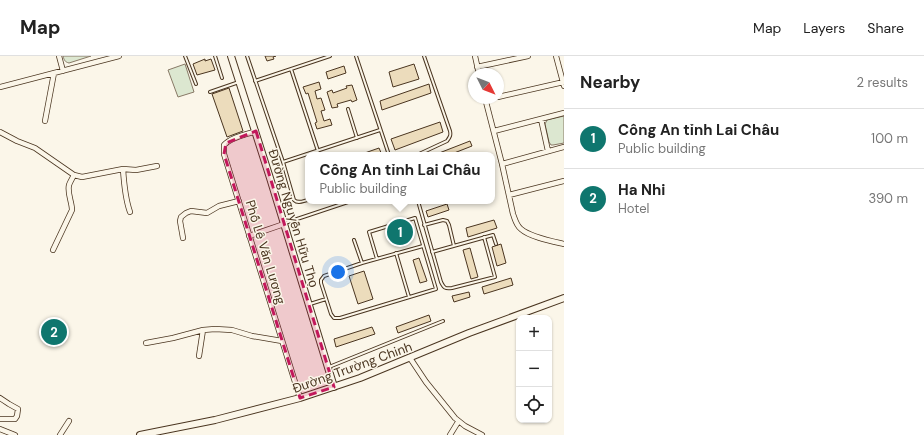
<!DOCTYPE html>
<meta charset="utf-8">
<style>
body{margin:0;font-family:"DM Sans",sans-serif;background:#f2f2f2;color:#222}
.controls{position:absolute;right:12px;bottom:12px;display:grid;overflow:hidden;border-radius:8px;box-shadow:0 1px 3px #0004}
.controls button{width:36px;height:36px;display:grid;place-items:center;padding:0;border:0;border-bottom:1px solid #e0e0e0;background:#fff;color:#222;font:20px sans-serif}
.compass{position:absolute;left:468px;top:12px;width:36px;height:36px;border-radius:50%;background:#fff;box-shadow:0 1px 3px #0004;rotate:132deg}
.you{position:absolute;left:338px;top:216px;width:14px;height:14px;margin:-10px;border:3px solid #fff;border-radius:50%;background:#1a73e8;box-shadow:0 0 0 6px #1a73e833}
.badge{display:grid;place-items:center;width:26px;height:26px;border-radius:50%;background:#0f766e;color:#fff;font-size:13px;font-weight:700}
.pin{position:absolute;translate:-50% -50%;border:2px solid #fff;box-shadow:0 1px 4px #0006}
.popup{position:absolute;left:305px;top:96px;width:190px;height:52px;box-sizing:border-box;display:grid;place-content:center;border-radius:8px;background:#fff;filter:drop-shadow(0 1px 3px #0005);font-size:13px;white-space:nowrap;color:#767676}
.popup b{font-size:15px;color:#222}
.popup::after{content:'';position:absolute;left:50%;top:100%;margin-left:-8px;border:8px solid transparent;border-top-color:#fff}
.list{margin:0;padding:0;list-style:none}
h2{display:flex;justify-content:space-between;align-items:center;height:52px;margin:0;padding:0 16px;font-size:17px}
h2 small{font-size:13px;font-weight:400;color:#767676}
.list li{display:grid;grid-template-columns:26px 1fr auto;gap:12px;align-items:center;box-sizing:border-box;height:60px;padding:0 16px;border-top:1px solid #e0e0e0}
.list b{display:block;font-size:15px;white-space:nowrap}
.list p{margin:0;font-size:13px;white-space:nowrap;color:#767676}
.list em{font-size:13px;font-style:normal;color:#767676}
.icon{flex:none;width:22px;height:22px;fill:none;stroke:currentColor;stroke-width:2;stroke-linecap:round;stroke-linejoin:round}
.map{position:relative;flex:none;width:564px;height:379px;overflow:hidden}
header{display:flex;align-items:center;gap:24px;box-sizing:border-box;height:56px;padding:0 20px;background:#fff;border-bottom:1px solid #e0e0e0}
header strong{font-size:19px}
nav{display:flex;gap:22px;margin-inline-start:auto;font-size:14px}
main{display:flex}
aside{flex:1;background:#fff}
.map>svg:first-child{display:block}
.green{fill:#dce7d0;stroke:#887966}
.building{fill:#ecdcbc;stroke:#4a3520}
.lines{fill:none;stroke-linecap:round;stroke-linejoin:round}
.lane-casing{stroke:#4a3520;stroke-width:4}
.street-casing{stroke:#4a3520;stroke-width:6}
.secondary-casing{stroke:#4a3520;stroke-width:8}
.lane{stroke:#fbf6e9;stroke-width:2}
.street{stroke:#fbf6e9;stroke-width:4.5}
.secondary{stroke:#fbf6e9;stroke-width:6}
.marked{fill:#c2185b;fill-opacity:0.2;stroke:#c2185b;stroke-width:3;stroke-dasharray:8 5;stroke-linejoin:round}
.labels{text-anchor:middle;stroke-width:3;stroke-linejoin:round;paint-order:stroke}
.street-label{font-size:13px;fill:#4a3520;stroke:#fbf6e9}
</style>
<header>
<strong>Map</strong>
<nav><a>Map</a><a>Layers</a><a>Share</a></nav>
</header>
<main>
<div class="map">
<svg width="564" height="379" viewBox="0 0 564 379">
<rect width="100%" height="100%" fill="#fbf6e9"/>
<path class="green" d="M63,0H91L69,7C65,6 64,4 63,0Z
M185,8L194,36L178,41L168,14Z
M564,60V87L553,89H551L549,86L545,68L547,64Z"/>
<path class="building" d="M265,0H276L273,1L274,3L267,5Z
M205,3V5L211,3L215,14L197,19L193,8Z
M414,8L419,23L393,31L389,16Z
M344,10L346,17L328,23L326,16Z
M319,26L321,33L315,35L317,43L321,42L325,54L321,55L324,65L330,63L332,69L317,73L315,67L317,66L308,37L306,38L303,31Z
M429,28L431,37L382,54L380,45Z
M352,29L357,44L352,46L351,44L337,48L338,51L332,52L327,36L332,34L333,37L347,32L346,30Z
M229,32L243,75L227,81L212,38Z
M440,66L443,76L395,94L391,83Z
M470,85L472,90L449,99H434Z
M379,92L382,99H359Z
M447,148L449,154L428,161L426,155Z
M494,164L497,172L468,181L466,172Z
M501,188L506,207L497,210L492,191Z
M470,192L478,221L471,223L463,194Z
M419,202L427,225L420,227L413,204Z
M364,215L373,243L358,248L349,220Z
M511,222L513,229L484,238L482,231Z
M469,236L470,241L454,246L452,240Z
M429,259L431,265L398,277L396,271Z
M372,271L375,278L336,291L334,283Z"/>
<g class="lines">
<defs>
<path id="lane" d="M185,0L196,28
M215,0L222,22
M247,0L283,106L294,144C298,148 303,145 308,144
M356,0L389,99
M291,13L318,95
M255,25L330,0
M210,36L239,26
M348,53L357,82
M417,99L447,85C450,81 451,79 450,75L424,0
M283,106L380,74
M418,145L441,226C444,232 445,233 452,232L495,221L484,181
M285,167L351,145
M424,169L443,164L447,165L449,169L454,190
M354,184L362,207
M432,196L493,179L496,188
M396,197L409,241
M377,203L369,176L415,162L436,233L340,262H334L331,258L321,227V224L324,220L362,207L423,190
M310,248L326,243
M329,311L443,265"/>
<path id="street" d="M59,0L63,15
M475,0L479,18
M556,0L564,30
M477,11L528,0
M0,31L119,0
M498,41L564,26
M485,42L502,108L513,158C515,163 516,169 521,173C530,181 551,185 564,188
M486,44L493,42
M541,63L548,95
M45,65L54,17
M256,75C245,79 231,81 224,89V98L300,342
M494,75L564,57
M0,76L17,85L35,92L74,119L82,121L123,113L136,114L157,110
M502,108L564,91
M123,113C124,128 125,142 130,156
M509,139L564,125
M249,180L284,168
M183,182L180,165L181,161L186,157L191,155L207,157L219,150L239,145
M53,194L72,154C72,146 67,137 69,129C70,126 72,123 74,119
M146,287L173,282L203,274L215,273L232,274L252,280L282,285
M199,300L203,274
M410,302L426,326L455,362L465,370L482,379
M0,342L9,348L18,353L17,360L15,363H0
M0,373L15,379
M60,379L69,365
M450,379L458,366"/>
<path id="secondary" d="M231,0L270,122L334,331
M140,379L215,364L300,342L360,322L469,277L564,242"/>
</defs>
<use href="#lane" class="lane-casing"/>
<use href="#street" class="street-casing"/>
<use href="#secondary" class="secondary-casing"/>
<use href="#lane" class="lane"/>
<use href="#street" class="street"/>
<use href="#secondary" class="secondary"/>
</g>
<path class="marked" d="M256,75L334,331L300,342L224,98L226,87Z"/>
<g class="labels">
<g class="street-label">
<text transform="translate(294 162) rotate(73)" y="5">Đường Nguyễn Hữu Thọ</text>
<text transform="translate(266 196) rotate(73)" y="5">Phố Lê Văn Lương</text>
<text transform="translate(352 311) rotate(-20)" y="5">Đường Trường Chinh</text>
</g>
</g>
</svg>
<div class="controls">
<button>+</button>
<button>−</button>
<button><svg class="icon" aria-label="locate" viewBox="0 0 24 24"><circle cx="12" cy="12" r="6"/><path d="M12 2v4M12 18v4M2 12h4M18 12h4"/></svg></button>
</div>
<svg class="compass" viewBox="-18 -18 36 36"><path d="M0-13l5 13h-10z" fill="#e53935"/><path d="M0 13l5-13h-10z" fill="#767676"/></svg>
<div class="you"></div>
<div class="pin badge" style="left:400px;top:176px">1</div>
<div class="popup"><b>Công An tỉnh Lai Châu</b>Public building</div>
<div class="pin badge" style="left:54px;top:276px">2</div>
</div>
<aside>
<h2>Nearby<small>2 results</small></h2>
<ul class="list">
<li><span class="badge">1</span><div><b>Công An tỉnh Lai Châu</b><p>Public building</p></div><em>100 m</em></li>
<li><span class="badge">2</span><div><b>Ha Nhi</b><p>Hotel</p></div><em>390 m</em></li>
</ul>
</aside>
</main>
